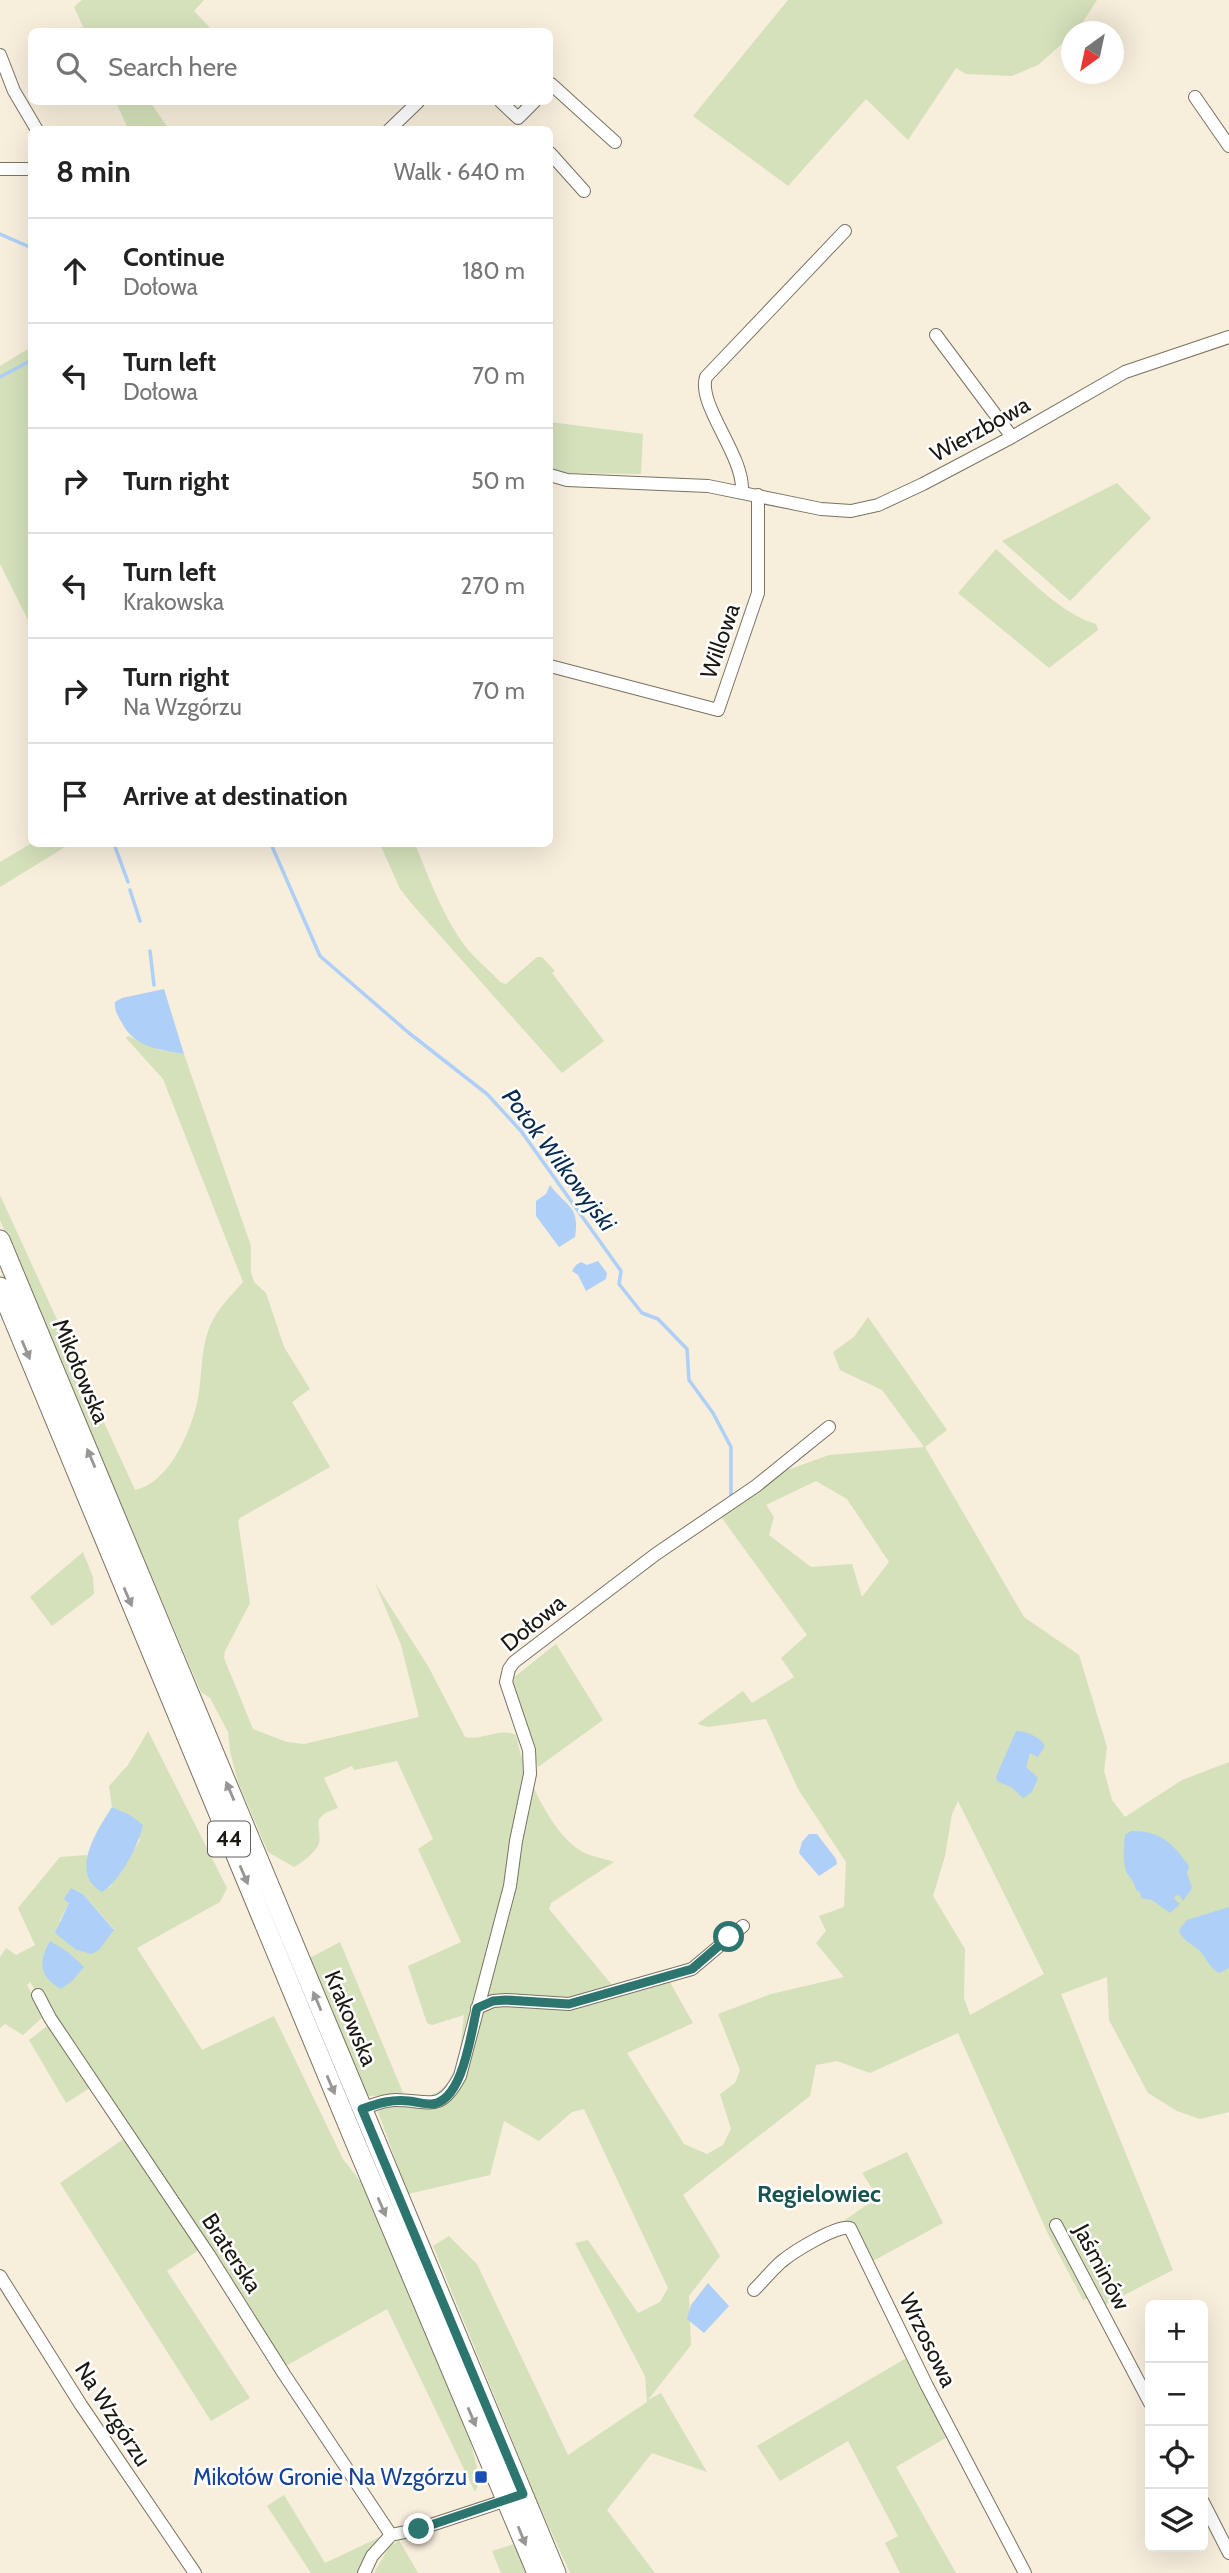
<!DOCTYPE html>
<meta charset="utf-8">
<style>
body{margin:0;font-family:Cabin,sans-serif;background:#f2f2f2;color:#222}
.controls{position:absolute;right:21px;bottom:21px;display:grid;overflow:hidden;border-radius:10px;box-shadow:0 7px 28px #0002}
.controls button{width:63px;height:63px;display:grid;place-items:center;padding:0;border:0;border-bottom:2px solid #e0e0e0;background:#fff;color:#222;font:35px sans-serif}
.compass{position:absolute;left:1061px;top:21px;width:63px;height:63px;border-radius:50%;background:#fff;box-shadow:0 7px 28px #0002;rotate:213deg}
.stop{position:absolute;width:21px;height:21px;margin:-16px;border:5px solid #2d7670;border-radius:50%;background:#fff}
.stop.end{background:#2d7670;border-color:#fff;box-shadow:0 2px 7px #0008}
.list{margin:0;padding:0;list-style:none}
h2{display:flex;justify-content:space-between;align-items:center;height:91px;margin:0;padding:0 28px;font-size:30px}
h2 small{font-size:23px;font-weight:400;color:#767676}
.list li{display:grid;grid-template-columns:46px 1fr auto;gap:21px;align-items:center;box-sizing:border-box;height:105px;padding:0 28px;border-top:2px solid #e0e0e0}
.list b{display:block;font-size:26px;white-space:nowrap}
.list p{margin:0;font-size:23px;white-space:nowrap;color:#767676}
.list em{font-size:23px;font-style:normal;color:#767676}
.icon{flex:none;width:38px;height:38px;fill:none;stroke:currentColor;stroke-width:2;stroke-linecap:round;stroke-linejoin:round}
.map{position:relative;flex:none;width:1229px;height:2573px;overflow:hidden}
.search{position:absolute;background:#fff;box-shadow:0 7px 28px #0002;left:28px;top:28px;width:525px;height:77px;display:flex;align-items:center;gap:18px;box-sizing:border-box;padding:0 24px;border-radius:10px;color:#767676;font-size:26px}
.panel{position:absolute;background:#fff;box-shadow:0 7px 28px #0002;left:28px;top:126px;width:525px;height:721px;border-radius:10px}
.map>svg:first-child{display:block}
.green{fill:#d4e1bb;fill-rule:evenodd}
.water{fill:#adcff8}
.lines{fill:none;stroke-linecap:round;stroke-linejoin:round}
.stream{stroke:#adcff8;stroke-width:3.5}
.street-casing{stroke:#7a7362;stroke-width:14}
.primary-casing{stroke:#7a7362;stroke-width:21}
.street{stroke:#fff;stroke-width:12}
.primary{stroke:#fff;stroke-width:19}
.oneway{fill:#989794}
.route{stroke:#2d7670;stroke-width:9}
.transit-dot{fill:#1a4fb4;stroke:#fff;stroke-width:2.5}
.labels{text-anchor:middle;stroke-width:5;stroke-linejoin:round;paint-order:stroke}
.shield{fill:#fff;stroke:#5f5d58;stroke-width:2}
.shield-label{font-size:21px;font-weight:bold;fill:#1a1811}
.street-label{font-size:23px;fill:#1a1811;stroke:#fff}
.transit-label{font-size:23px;fill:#164399;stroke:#fff;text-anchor:end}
.water-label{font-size:24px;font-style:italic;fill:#072a4f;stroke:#fff}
.neighbourhood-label{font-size:24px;font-weight:bold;fill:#18534f;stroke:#fff}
</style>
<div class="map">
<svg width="1229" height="2573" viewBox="0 0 1229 2573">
<rect width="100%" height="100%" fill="#f7eedc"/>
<path class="green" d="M82,0H204L194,11L213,31H85L74,7Z
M788,0H1097L1077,31L1072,32L1071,36L1038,65L1012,76L966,74L956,68L908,140L866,99L788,186L693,116Z
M116,102H150L169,129H128Z
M31,347V626L0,564V366Z
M550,422L643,434L641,474L568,473L550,470Z
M1117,483L1151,518L1070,601L1002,541Z
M996,549C1024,574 1060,614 1096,624L1098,630L1049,668L958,593Z
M32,843L70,844L0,887V862Z
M380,844H415C430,880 444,920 469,951C479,962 490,971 500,982L506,984L537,957H542L555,971L552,973L604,1041L562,1073L412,904L400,889Z
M128,1036L160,1050L184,1054L251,1246V1272L254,1282L266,1293L284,1347L310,1389L292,1402L330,1467L240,1518L238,1521L250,1603L225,1651L224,1658L253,1729L287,1742L304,1744L419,1717L401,1645L375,1583L428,1666L465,1737C482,1741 500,1727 516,1735C522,1768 549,1830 578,1849C587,1856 603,1858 614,1862L551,1903L549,1909L612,1985L667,1972L672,1986L693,2023L627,2053L684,2144L707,2154L723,2145L731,2129L720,2094L735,2083L740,2070L718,2014L771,1994L844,1977L816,1943L826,1931L819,1916L844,1907L846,1862L798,1789L766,1719L708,1727L697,1724L743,1691L752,1703L794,1677L781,1658L807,1635L719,1514L752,1483L829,1455L924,1447L882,1390L840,1370L833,1352L854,1337L868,1317L947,1430L925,1447L1024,1617L1079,1655L1107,1747L1104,1771L1112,1800L1125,1817L1182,1780L1229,1762V2112L1200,2119L1177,2111L1148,2093L1109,2020L1107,1977L1061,1994L1173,2270L1103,2306L1088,2298L1083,2300L1048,2234L958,2033L870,2073L837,2061L816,2065L810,2096L683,2195L720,2256L689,2296L691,2345L648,2400L661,2393L707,2472L652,2453L607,2510L655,2573H570L539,2505L433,2246L449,2236L477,2264L568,2455L647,2402L645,2376L575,2243L588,2240L638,2313L660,2302L668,2288L584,2109L572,2112L539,2141L504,2121L490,2175L408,2194L378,2112L403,2095L367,2096L306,1960L340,1942L404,2095C411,2095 420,2098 427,2096C460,2089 461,2041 464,2015L432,2025L427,2023L408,1966L461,1942L418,1849L433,1839L397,1761L354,1770L352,1766L324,1778L338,1808L325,1813L319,1819C317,1827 321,1835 319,1843C317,1851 301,1864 294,1867L268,1852L238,1782L230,1751L228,1732L210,1698L201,1692L0,1220V1195L135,1490C167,1483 186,1441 195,1411C204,1383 198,1347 213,1320C220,1306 233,1294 243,1282L163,1079L126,1038ZM816,1481L847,1499L889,1562L862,1597L852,1564L811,1567L769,1535L774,1517L766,1505ZM958,1801L1044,1974L970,2015L964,1998L965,1949L933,1896L945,1856L952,1814Z
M83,1552L93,1577L94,1594L52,1626L30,1597Z
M556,1644L603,1720L538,1767L514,1691L513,1678Z
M148,1731L227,1888L220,1902L137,1948L202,2050L274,2016L343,2159L371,2195L467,2427L480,2480L475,2492L387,2309L284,2367L208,2244L167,2271L250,2398L211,2421L60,2183L125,2138L93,2086L66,2103L29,2040L55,2020L30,1982L27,1985L44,2016L23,2035L5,2024L0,2028V1957L6,1948L16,1955L35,1945L18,1908L60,1857L87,1855V1873L102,1891L110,1887L140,1840L130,1815L112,1807L109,1786L128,1765ZM71,1888L83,1894L114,1929L59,1922L69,1903Z
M907,2152L943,2223L871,2262L842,2222L878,2197L862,2173Z
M908,2357L949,2436L896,2467L956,2573H900L885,2543L898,2536L848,2441L780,2481L757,2446Z
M284,2495L325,2563L380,2537L363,2562L362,2573H311L267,2506Z
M399,2540L418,2573H374L389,2547Z
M517,2543L529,2573H501L492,2551Z"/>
<path class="water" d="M164,989L184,1054C160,1050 134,1047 122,1023C118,1016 114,1010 115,1002L122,998Z
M550,1185C567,1208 580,1205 575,1237L559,1247L536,1216V1201L546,1194Z
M598,1261L607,1273L606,1279L586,1291L578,1275L572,1271L576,1265L581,1262L587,1265Z
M1016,1731C1029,1732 1038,1736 1045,1746L1038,1757L1030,1753L1026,1767L1038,1778L1032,1792L1023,1798L1011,1787L998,1782L996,1777Z
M112,1807L130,1815L143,1825C139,1844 119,1883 102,1892C68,1873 98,1829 112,1807Z
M1131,1831C1162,1831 1172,1843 1189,1866L1187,1873L1192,1888L1183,1901L1179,1895L1175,1896L1174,1899L1180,1904L1170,1913L1152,1900L1141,1898L1140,1892L1136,1890C1134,1882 1131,1879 1127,1873C1122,1862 1124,1847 1125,1835Z
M809,1834H817L836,1859L837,1864L819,1876L799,1853L802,1842Z
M71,1888L83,1894L114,1930L99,1950L91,1954L75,1949L55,1933L69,1903L64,1899Z
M1229,1907V1968L1219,1973C1209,1967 1207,1959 1200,1951C1192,1943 1182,1941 1179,1930L1187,1920Z
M50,1941L68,1952L84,1967L72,1981L61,1989C39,1976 38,1963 50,1941Z
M708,2283L729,2306L704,2333L687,2319L691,2305Z"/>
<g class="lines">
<path class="stream" d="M0,234L32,248
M0,377L32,360
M114,844L128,882
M271,844L320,956L409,1033L487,1094L521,1131L621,1271L619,1284L642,1313L658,1319L687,1349L689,1380L713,1413L731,1447V1496
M130,890L140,921
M150,951L154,985"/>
<defs>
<path id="street" d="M0,55L14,91L37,130
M550,86L551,84L615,142
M1195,97L1229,146
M501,102L518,118L534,102
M389,130L418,102
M550,153L584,191
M0,169H32
M936,335L1012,437
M550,475L567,480L708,486L821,509L851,511L878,505L923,484L1012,437L1125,372L1229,337
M742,491C744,455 697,405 706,377L845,231
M550,666L718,710L758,593V495
M38,1995L50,2018L209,2255L284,2374L391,2535
M477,2008L493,2001L506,2000L569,2004L692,1969L743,1926
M362,2109C373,2105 383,2100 395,2100C430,2100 440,2114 460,2076L510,1886L516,1841L530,1774L529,1750L506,1682L509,1669L514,1662L656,1554L756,1486L829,1427
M1056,2225L1150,2403
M0,2276L81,2405L195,2573
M754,2290C763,2281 771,2271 781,2262C793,2252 836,2225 850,2228L927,2386L1025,2573
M1203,2502L1229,2553
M364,2573L372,2556L391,2535L419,2529L513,2498"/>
<path id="primary" d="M0,1240L556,2573
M0,1287L356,2144L537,2573"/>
</defs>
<use href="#street" class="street-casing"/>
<use href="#primary" class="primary-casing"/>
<use href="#street" class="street"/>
<use href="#primary" class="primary"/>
</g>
<defs><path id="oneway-solid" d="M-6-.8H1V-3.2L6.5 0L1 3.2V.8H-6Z" transform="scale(1.75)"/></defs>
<g class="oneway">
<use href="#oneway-solid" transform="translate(26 1350) rotate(67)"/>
<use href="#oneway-solid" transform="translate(91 1458) rotate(-113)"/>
<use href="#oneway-solid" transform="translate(128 1597) rotate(67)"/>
<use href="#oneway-solid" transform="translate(230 1791) rotate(-113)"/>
<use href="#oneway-solid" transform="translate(244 1875) rotate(67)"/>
<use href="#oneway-solid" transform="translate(317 2001) rotate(-113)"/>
<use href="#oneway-solid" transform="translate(331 2085) rotate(67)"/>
<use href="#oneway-solid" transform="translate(382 2207) rotate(67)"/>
<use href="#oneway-solid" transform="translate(472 2417) rotate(67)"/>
<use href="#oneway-solid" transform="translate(522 2536) rotate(68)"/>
</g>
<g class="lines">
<path class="route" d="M419,2529L523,2494L362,2109C379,2103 392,2099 409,2101C417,2102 424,2104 431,2104C463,2103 471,2032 477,2008L493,2001L506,2000L569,2004L692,1969L729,1937"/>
</g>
<rect class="transit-dot" x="474" y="2470" width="14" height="14" rx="3.5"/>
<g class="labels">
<rect class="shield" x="208" y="1821.5" width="42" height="35" rx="5"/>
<g class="shield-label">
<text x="229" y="1846">44</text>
</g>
<g class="street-label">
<text transform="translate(980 429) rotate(-29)" y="8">Wierzbowa</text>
<text transform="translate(720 641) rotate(-71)" y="8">Willowa</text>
<text transform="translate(81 1371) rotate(67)" y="8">Mikołowska</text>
<text transform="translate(533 1623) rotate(-39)" y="8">Dołowa</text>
<text transform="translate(351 2018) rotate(67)" y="8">Krakowska</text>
<text transform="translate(232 2253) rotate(57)" y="8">Braterska</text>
<text transform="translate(1102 2267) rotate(62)" y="8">Jaśminów</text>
<text transform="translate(928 2340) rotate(64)" y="8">Wrzosowa</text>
<text transform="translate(113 2414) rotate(57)" y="8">Na Wzgórzu</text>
</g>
<g class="transit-label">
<text x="467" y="2485">Mikołów Gronie Na Wzgórzu</text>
</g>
<g class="water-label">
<text transform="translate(559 1160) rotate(53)" y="8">Potok Wilkowyjski</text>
</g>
<g class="neighbourhood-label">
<text x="819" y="2202">Regielowiec</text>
</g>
</g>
</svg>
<div class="controls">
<button>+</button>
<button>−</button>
<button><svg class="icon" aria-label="locate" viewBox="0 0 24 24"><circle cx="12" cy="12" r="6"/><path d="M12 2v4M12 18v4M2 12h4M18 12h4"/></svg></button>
<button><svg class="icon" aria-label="layers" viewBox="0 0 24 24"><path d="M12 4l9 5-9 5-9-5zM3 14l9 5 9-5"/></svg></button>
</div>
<svg class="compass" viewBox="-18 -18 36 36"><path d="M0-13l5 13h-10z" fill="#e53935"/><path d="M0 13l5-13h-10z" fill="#767676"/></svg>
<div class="stop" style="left:729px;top:1937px"></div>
<div class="stop end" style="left:419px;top:2529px"></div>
<div class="search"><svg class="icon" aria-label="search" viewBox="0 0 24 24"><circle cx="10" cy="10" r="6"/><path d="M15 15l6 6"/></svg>Search here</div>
<section class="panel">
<h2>8 min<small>Walk · 640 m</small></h2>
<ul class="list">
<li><svg class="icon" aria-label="ahead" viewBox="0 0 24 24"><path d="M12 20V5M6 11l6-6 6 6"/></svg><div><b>Continue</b><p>Dołowa</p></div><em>180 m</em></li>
<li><svg class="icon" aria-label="left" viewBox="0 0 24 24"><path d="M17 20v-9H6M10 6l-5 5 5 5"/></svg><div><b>Turn left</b><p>Dołowa</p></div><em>70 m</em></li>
<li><svg class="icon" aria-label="right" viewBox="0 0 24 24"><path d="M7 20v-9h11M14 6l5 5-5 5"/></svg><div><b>Turn right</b></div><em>50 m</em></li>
<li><svg class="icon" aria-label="left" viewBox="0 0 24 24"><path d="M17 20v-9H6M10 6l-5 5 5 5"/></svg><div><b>Turn left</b><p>Krakowska</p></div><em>270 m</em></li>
<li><svg class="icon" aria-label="right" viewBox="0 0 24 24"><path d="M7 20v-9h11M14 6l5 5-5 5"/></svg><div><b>Turn right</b><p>Na Wzgórzu</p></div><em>70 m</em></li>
<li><svg class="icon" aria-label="arrive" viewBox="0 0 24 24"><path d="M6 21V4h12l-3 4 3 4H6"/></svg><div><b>Arrive at destination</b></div></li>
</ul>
</section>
</div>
